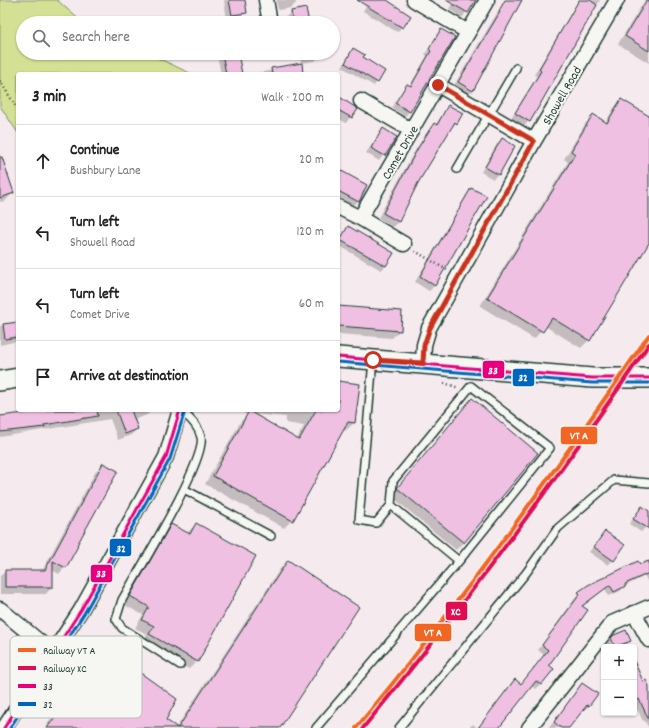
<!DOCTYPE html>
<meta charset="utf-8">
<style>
body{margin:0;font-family:Dekko,sans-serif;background:#f6f6f6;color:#222}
.controls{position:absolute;right:12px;bottom:12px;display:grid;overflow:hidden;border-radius:4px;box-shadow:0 1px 3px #0004}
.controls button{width:36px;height:36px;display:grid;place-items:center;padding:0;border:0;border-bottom:1px solid #e0e0e0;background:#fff;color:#222;font:20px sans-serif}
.stop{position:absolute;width:12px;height:12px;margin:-9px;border:3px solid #c8321e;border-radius:50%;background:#fff}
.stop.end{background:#c8321e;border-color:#fff;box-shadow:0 1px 4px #0008}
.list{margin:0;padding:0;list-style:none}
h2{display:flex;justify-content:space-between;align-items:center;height:52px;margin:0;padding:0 16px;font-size:17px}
h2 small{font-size:13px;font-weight:400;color:#767676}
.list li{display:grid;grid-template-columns:26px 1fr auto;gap:12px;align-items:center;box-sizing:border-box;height:72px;padding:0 16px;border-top:1px solid #e0e0e0}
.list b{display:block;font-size:15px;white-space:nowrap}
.list p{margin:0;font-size:13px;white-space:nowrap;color:#767676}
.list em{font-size:13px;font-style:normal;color:#767676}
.icon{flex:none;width:22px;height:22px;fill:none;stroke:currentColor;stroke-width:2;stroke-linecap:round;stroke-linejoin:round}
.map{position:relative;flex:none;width:649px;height:728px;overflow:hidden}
.search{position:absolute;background:#fff;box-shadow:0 1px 3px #0004;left:16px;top:16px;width:324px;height:44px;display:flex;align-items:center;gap:10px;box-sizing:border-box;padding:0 14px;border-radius:22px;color:#767676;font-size:15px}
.panel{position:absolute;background:#fff;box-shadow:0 1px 3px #0004;left:16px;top:72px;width:324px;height:340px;border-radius:4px}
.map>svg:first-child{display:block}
.green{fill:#d4e093;stroke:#7a8e64}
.shadow{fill:#0003;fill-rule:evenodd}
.building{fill:#f0c0e2;stroke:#1f3d34}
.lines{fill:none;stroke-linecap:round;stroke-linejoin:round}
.lane-casing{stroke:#1f3d34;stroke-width:10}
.street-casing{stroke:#1f3d34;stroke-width:17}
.secondary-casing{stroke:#1f3d34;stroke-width:22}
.path{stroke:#1f3d34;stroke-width:2.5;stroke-dasharray:1 3;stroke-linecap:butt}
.lane{stroke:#f6f6f2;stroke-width:7}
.street{stroke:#f6f6f2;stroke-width:14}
.secondary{stroke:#f6f6f2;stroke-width:19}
.bus-1-casing{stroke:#f6f6f2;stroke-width:6}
.bus-2-casing{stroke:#f6f6f2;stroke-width:6}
.bus-1{stroke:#e5007d;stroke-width:3}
.bus-2{stroke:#0065bd;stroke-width:3}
.rail-1-casing{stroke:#f6f6f2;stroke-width:7}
.rail-2-casing{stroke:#f6f6f2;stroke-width:7}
.rail-1{stroke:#f26522;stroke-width:4}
.rail-2{stroke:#df0d52;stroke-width:4}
.route{stroke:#c8321e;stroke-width:5}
.labels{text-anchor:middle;stroke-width:4;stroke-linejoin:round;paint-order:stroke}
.street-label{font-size:13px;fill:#1f3d34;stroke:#f6f6f2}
.key{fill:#f6f6f2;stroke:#b6beb9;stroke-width:1}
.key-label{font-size:11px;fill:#1f3d34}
.line-badge{stroke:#f6f6f2;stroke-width:1.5}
.badge-label{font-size:11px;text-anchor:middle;font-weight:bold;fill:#fff}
</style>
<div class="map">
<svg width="649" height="728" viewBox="0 0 649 728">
<rect width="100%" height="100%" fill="#f5ebef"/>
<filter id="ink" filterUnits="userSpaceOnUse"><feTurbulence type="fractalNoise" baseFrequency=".025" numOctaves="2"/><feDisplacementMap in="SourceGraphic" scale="8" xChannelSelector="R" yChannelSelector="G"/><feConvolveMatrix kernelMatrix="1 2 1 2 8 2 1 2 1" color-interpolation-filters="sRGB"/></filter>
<g filter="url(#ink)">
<path class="green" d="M0,0H57L83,23H23V53H147L192,74H18V133L0,106Z"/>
<path class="shadow" d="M224,0H244L246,12L241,17L227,20Z
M276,0H296V3L291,8L278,10Z
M370,0H386L402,27L397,32L363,11Z
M454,0H475L462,18L449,9Z
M505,0H522L472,91L467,96L453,87Z
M579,0H600L529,121L524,126L511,118L537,76L534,75Z
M645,0H649V63L618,44Z
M291,12L307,23H288L286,17Z
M442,30L410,111L405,116L392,108L403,90L407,85L409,87L427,56L425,54Z
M354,49L362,57L384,71L374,86L342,67Z
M237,53L239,74H221L218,60L223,55Z
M299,53H319L320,55L315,61L301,63Z
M301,64L302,74H254Z
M338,98L356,109L346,123L338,118Z
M621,100L649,117V239L589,340L581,348L545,326L534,339L480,306L568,162L564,159L586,123L593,116L605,123L614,108Z
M449,106L456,123L451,128L417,182L398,222L393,227L378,218L413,154L429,129L434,124L435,125Z
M383,129L396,137L379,161L366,153Z
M502,139L514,146L498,174L493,179L481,172L497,144Z
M0,154L13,193L5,201L0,202Z
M338,170L366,186L358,201L353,206L338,197Z
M472,189L485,197L434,286L429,291L415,282L467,194Z
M348,228L386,266L381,270L338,245V241Z
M338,307L400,330L392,338L338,334Z
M18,323V341L0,345V326Z
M338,382L354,423L345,431L342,430L292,520L284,528L205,484L241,421L248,414H244L245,410H338ZM252,414L286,417V423L304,426L297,439Z
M472,399L463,542L456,550L391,496Z
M46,410H151L147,415L133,420L137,429L131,435L118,440L110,419L0,437V417Z
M103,465L116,471L65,567L59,574L52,570V587L46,594H0V576L6,571H42L96,471Z
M642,507L649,512V524L641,532L629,524Z
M196,524L197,661L189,669L142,642L147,634L135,628L143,615L123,604L164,532L172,525L187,533Z
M605,532L613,560L608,565L589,552Z
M288,562L279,728H47L49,725L47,724L96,655L104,648L164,721L176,728L280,569Z
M649,562V580L647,581L645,576L625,586L620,591L609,596L605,589L582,607L547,665L541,684L536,689L531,686L498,728H478L510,685L515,680L521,685L544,655L538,650L579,593L588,585Z
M614,636L630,641L627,644L628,647H608L607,643Z
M634,661L643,683L649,688V728L644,720L643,721L634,703Z
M582,684L589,706L584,710L582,709L568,728H549Z
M473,724L477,728H469Z"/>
<path class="building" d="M229,0H245L247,13L232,15Z
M357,0H387L411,16L403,28Z
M446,0H476L468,13Z
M505,0H522L473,91L458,82L500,12L499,11Z
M579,0H590L597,5L530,122L515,113L541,71L539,69Z
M647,0H649V51L625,36Z
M306,8L309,23H293L291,11Z
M441,29L455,37L410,112L395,103L407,84L411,86L431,51L429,49Z
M353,48L365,55L363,57L385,71L378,83L345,63Z
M222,53H238L242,74H226Z
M302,63L303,74H272L271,68Z
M338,96L358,109L352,118L338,110Z
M621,99L649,116V243L590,341L552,318L543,332L487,298L575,154L571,151L593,114L607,123Z
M448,105L463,113L457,124L455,122L418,183L399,222L383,213L418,148L434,123L437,125Z
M383,128L397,137L385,156L371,148Z
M502,138L515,146L499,175L485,167Z
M0,157H2L14,193L0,198Z
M338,169L367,185L359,202L338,191Z
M471,188L487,196L435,286L420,276Z
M348,226L394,253L386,266L340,240Z
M338,306L402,311L401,331L338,326Z
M18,322V337L5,339L3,324Z
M338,381L360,384L355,423L348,422L293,521L213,476L249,411L299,440L316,410H338Z
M472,398L538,453L464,543L397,488Z
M49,410H97L98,416L44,425L45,427L0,432V416Z
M116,410H131L138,429L125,434Z
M103,463L118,471L77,545L78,546L66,568L53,561V587H5V570H45Z
M642,506L649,511V529L633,519Z
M196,523L256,556L198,662L149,634L154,626L142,620L149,607L130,596L171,524L190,534Z
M605,531L625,545L614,561L594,547Z
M288,560L359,607L280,728H47L104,647L177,699L166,720L178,728Z
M638,561L640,564L649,561V573L625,584L626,586L614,592L610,585L582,606L588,610L549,665L554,669L541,685L536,681L499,728H478L515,679L521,684L548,650L542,645L580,594L578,592L588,585Z
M626,630L631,641L615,647L611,638L614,635Z
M634,661L643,681L646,680L649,686V720L639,699L634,701Z
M582,683L598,694L589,706L587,705L569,728H561L554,722Z"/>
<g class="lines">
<defs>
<path id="lane" d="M457,169L516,68
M373,360L359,520L376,523L391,505L459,561L550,448L471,386L393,481L391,505
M184,489L271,536
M180,665L122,628L116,619L122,600C137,573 207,460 201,437C198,425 189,418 181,410
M316,728L459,561
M399,728L526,573L558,528L614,480L649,483"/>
<path id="street" d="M266,0L270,23
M414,0L468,32
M438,85L534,141
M361,101L411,130
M338,207L360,218
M404,244L360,218L487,0
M423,363L424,345L429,328L534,141L617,0
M0,609L53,653
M634,613L649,640
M4,728L81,610L166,457L180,410
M529,728L612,623L649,607"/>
<path id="secondary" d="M338,357L592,378H649
M0,381L18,378"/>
</defs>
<use href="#lane" class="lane-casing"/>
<use href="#street" class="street-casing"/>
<use href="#secondary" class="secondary-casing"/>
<path class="path" d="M0,81L18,110
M415,251L447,270
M444,383L459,388"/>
<use href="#lane" class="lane"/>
<use href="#street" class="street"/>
<use href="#secondary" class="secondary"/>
<defs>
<path id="bus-1" d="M338,357L592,378H649
M4,728L81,610L166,457L180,410"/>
<path id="bus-2" d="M338,362L592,383H649
M10,728L85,612L170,459L185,411"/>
</defs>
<use href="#bus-1" class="bus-1-casing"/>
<use href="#bus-2" class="bus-2-casing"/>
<use href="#bus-1" class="bus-1"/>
<use href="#bus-2" class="bus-2"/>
<defs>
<path id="rail-1" d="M356,728C461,602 556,470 649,335"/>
<path id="rail-2" d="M363,728C465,605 559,476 649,344"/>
</defs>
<use href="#rail-1" class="rail-1-casing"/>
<use href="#rail-2" class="rail-2-casing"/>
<use href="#rail-1" class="rail-1"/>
<use href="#rail-2" class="rail-2"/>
</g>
</g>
<g class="lines" filter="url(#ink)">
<path class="route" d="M373,360L423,363L424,345L430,328L534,141L438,85"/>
</g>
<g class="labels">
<g class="street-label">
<text transform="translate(561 95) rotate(-60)" y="5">Showell Road</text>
<text transform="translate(399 152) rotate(-60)" y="5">Comet Drive</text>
</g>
</g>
<rect x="10" y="636" width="132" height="82" rx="6" class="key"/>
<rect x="18" y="648" width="18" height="4" fill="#f26522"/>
<rect x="18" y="666" width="18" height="4" fill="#df0d52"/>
<rect x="18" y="684" width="18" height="4" fill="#e5007d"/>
<rect x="18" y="702" width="18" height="4" fill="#0065bd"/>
<g class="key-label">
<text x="43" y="654">Railway VT A</text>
<text x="43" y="672">Railway XC</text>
<text x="43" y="690">33</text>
<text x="43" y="708">32</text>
</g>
<g class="line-badge">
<rect x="482" y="360" width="23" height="19" rx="4" fill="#e5007d"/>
<rect x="512" y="368" width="23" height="19" rx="4" fill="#0065bd"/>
<rect x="560" y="426" width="38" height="19" rx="4" fill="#f26522"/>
<rect x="109" y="538" width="23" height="19" rx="4" fill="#0065bd"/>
<rect x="90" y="564" width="23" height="19" rx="4" fill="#e5007d"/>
<rect x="445" y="601" width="23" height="20" rx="4" fill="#df0d52"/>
<rect x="414" y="623" width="38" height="19" rx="4" fill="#f26522"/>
</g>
<g class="badge-label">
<text x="493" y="374">33</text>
<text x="523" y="381">32</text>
<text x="579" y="439">VT A</text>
<text x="121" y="552">32</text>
<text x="101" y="577">33</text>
<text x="456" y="615">XC</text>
<text x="433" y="636">VT A</text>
</g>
</svg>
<div class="controls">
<button>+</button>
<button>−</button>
</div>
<div class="stop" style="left:373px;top:360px"></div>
<div class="stop end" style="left:438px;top:85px"></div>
<div class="search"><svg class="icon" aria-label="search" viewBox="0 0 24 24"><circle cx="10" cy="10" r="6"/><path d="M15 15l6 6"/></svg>Search here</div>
<section class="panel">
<h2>3 min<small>Walk · 200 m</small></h2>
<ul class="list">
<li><svg class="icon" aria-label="ahead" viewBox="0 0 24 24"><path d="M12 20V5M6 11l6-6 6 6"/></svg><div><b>Continue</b><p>Bushbury Lane</p></div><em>20 m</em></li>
<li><svg class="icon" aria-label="left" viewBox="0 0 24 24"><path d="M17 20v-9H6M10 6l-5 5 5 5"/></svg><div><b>Turn left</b><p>Showell Road</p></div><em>120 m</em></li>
<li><svg class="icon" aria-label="left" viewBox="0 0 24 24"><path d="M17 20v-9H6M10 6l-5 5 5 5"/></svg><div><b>Turn left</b><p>Comet Drive</p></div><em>60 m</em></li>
<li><svg class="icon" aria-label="arrive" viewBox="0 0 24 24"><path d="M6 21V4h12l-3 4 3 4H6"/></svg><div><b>Arrive at destination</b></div></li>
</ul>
</section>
</div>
